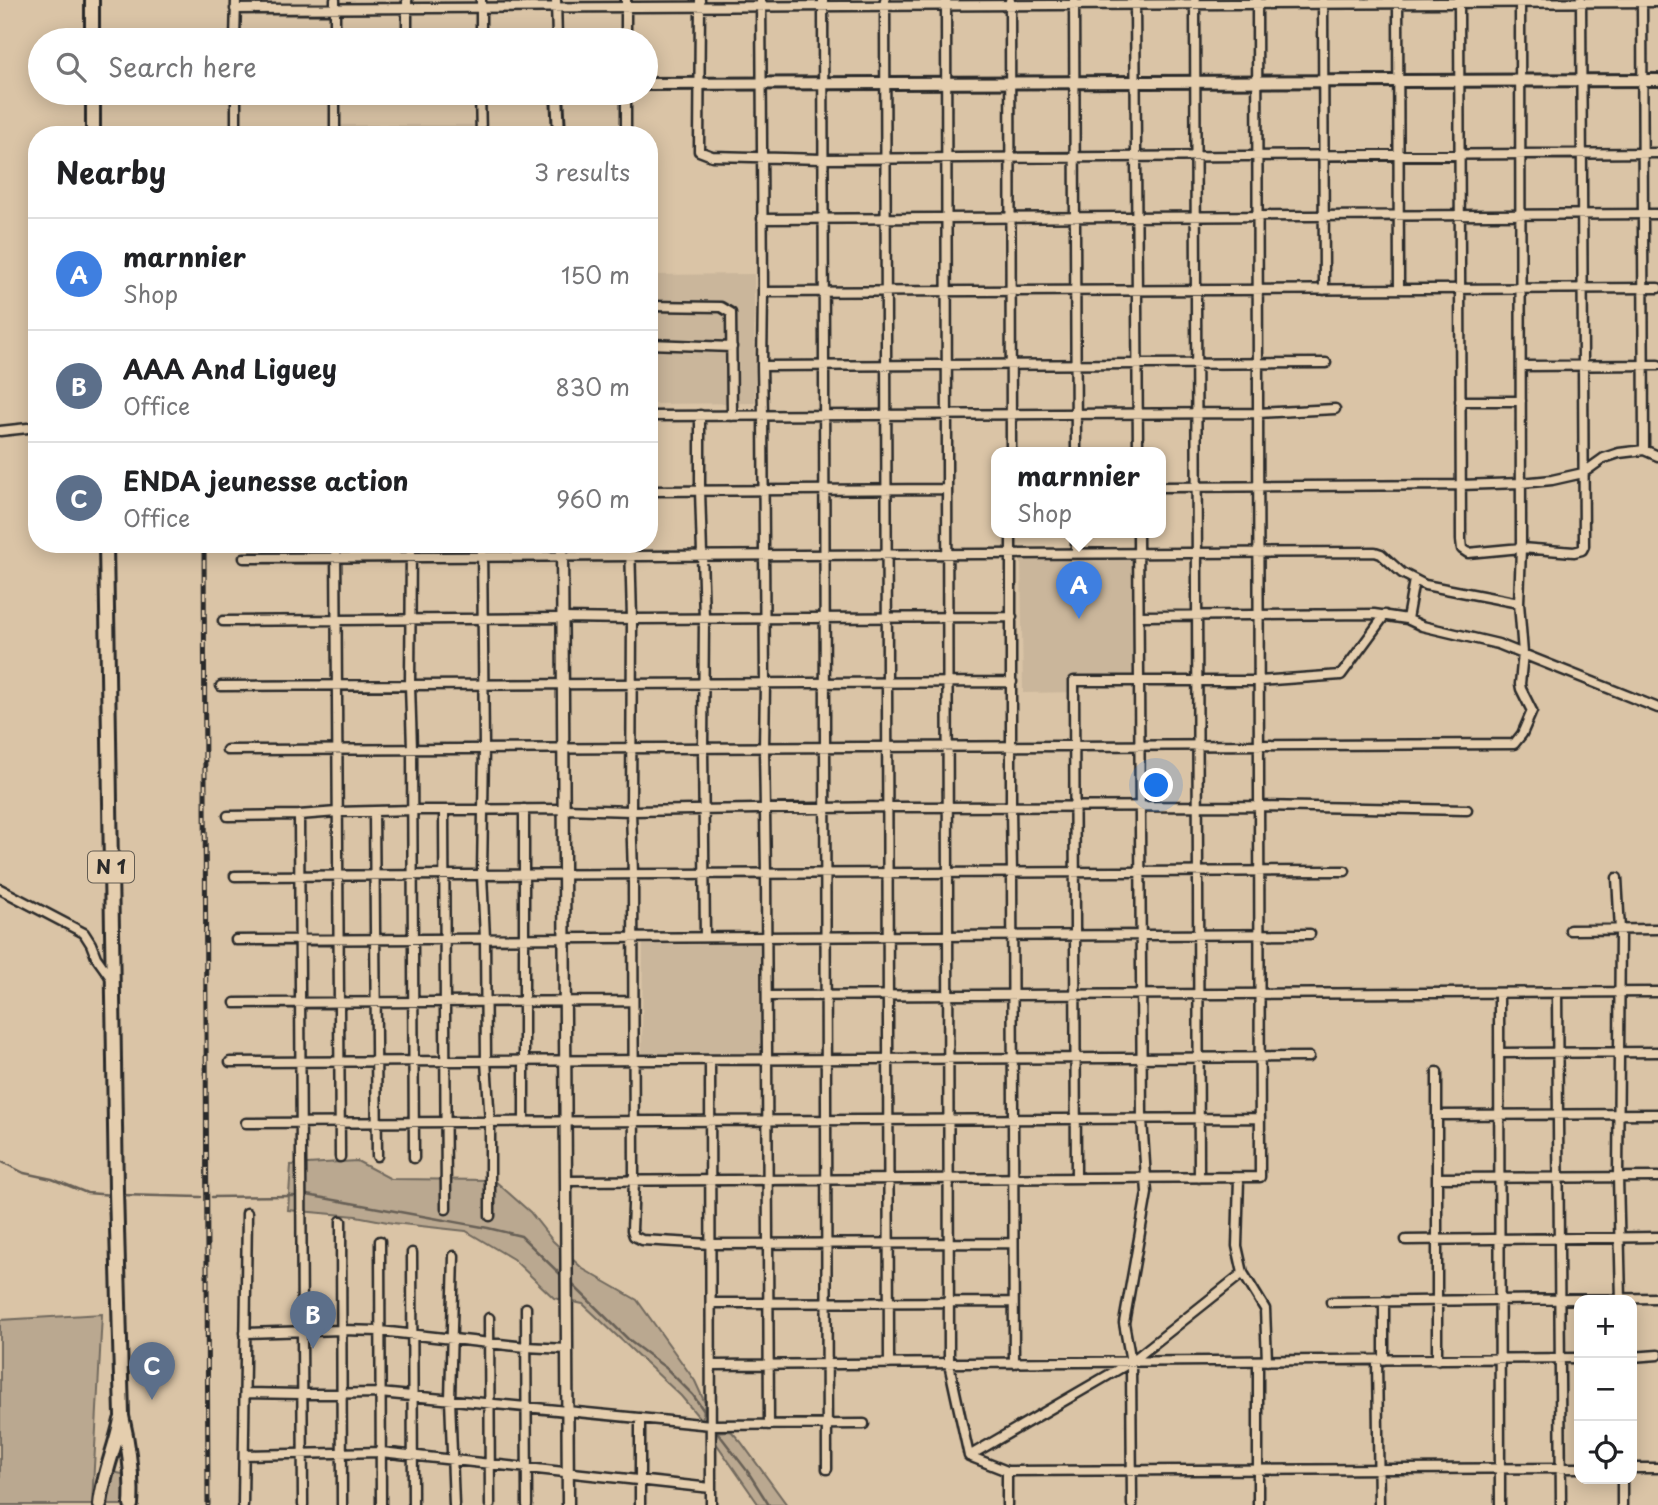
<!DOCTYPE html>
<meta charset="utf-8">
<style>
body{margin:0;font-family:"Playpen Sans",sans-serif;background:#f2f2f2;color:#202124}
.controls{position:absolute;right:21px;bottom:21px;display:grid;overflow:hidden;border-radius:14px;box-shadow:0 4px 18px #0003}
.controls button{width:63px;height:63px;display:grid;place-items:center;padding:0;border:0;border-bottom:2px solid #e0e0e0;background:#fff;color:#202124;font:35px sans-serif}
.you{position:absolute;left:1157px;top:786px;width:24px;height:24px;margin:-18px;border:5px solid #fff;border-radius:50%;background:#1a73e8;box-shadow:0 0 0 10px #1a73e833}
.badge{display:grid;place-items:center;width:46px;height:46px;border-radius:50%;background:#1f6fb2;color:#fff;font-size:23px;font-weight:700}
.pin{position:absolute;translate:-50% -58px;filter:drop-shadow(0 2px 4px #0008)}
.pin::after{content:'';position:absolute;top:37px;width:24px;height:21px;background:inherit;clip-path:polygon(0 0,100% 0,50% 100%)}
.popup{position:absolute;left:991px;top:447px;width:175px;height:91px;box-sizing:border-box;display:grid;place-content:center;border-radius:14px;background:#fff;filter:drop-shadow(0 2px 5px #0005);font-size:23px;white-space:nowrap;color:#757577}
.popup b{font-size:26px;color:#202124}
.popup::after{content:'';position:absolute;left:50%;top:100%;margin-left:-14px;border:14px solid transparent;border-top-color:#fff}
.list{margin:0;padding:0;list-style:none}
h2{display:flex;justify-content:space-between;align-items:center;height:91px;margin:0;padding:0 28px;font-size:30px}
h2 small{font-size:23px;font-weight:400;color:#757577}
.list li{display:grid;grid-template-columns:46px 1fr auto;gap:21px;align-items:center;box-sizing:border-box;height:112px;padding:0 28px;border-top:2px solid #e0e0e0}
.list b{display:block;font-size:26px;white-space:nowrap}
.list p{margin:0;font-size:23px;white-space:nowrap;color:#757577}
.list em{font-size:23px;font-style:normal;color:#757577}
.icon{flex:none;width:38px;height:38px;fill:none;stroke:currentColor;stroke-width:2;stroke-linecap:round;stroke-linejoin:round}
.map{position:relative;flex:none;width:1658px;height:1505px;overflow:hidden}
.search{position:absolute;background:#fff;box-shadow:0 4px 18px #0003;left:28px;top:28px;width:630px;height:77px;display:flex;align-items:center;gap:18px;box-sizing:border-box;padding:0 24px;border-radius:38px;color:#757577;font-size:26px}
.panel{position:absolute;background:#fff;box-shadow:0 4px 18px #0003;left:28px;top:126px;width:630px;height:427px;border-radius:28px}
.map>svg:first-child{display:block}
.built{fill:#cab69b}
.green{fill:#baa890;stroke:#726a5e;stroke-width:2}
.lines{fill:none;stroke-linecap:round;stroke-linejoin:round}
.stream{stroke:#676056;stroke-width:2.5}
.minor-casing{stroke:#2b2b2b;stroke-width:13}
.tertiary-casing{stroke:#2b2b2b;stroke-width:15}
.secondary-casing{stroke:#2b2b2b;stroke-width:16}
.trunk-casing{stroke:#2b2b2b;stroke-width:18}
.minor{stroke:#e5ceae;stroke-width:8}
.tertiary{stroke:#e5ceae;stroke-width:10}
.secondary{stroke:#e5ceae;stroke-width:10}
.trunk{stroke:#e5ceae;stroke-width:12}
.rail-casing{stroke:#2b2b2b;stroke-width:5}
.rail{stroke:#e5ceae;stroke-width:2.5;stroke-dasharray:8;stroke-linecap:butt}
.labels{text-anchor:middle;stroke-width:5;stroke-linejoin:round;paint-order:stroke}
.shield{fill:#e5ceae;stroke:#635c52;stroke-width:2}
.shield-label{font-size:19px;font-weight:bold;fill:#2b2b2b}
</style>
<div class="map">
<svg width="1658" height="1505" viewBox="0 0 1658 1505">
<rect width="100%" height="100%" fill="#dac4a6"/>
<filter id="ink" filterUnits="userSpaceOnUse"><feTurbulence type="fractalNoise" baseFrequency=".0143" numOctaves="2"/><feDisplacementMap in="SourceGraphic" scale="14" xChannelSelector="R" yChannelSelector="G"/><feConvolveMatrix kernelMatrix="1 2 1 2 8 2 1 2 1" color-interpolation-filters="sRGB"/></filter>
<g filter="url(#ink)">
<path class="built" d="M341,125H475V135H341Z
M754,274L755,403L649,404V275Z
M1136,558L1138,678L1078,680V692L1023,693L1021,560Z
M643,944H764L763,1055H642Z"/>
<path class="green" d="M357,1161L391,1179L494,1180L530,1212L553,1241L583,1269L637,1300L695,1381L705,1403L702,1421L681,1396L583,1304L554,1298L513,1259L466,1231L393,1223L356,1216L288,1210L291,1165Z
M102,1314L92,1505H0V1320Z
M731,1431L741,1442L787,1505H759L716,1443L712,1432Z
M113,1472L122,1474L127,1478V1505H103L110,1474Z"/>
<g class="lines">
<path class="stream" d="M0,1161L24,1173L52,1179L87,1193L113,1195
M120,1195L201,1197
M307,1195L488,1228L521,1236L560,1274
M212,1197L294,1196
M573,1285L631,1342L666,1368L693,1395L708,1417
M715,1429L748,1472L769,1505"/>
<defs>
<path id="minor" d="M335,0V40
M407,0V40
M556,0L557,40
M626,0V40
M700,0L699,151L712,156L823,159L1658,153
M761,0L763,292L762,366L763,415L765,683L764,748L766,874L769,1425
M823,0L827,1469
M885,0L889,1364
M946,0L949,1364L969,1456L1007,1471L1579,1468
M1323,0L1324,290
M1398,0L1399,289
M1459,0L1461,540L1462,549L1468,553L1521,548L1574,552L1582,550L1584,546L1581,0
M1642,0L1644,450
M1010,1L1011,453
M1074,1L1076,453
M1135,1L1138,453
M1195,1L1199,1178
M235,9L1658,2
M235,40L236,0
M481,40V0
M236,93V135
M335,93V135
M480,93L481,135
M626,93V135
M762,219L1658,214
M763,292L1658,288
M649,306L721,307L731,313L732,416
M649,344L732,347
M762,366L1326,363
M1521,366L1658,365
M1460,401H1521
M700,415V490L704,618L703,748L705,937
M649,416L1258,413L1335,409
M0,431L37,427
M1161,487L1460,485L1521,483L1552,480L1583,473L1604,458L1619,453L1644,450L1658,456
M649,491L947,489
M1011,533V807L1012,873L1014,1363
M1076,533V553
M336,544L340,1157
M411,544L410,685L412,749L414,1158
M482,544L484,748L482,875L485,938L486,1061L490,1122V1216
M630,544L632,619L631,811L633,874L634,1181L632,1230L634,1236L642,1240L711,1244L1013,1243
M244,558L1375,552L1381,554L1402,573L1425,585L1519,603
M1139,616L1374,614L1407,619L1422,626L1498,644L1658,708
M1407,619L1414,580
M223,621L562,618L632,619L1012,617
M221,686L1012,682
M227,750L1514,744L1522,734L1532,711L1521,689L1520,684L1523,653L1519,603L1521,548L1520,0
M524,809V1122
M444,810L446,1209
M374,812L377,1156
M299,815L303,1505
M228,816L299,815L337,812L412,810L564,809L631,811L889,807L1260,806L1467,810
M235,876L1345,871
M1617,878L1620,930L1618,1177L1621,1300
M0,889L84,933L91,944L96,957L111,978
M1570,930L1658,929
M236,940L1310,934
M1557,993L1561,1505
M1499,994L1500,1505
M767,996L1658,992
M235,1003L633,1001
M1499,1053L1658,1052
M710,1060L711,1505
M230,1062L1309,1057
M1437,1072V1360
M1437,1115L1658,1114
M246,1123L1260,1118
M1076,1178L1074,681H1259L1341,675L1385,615
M1239,1178L1237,1246L1243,1273L1265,1309L1267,1361
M1437,1178L1658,1177
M566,1181L1260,1177L1257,0
M341,1221L342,1505
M1406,1240L1658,1237
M380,1241L381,1505
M412,1253L413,1505
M454,1256L450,1399L454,1505
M1384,1301V1360
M1331,1302L1658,1298
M711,1303L1013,1302
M526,1308L527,1505
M489,1318L490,1505
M245,1333L341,1330L380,1331L526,1347L567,1349
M1632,1357L1658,1355
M1377,1360L1379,1505
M1258,1361V1505
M711,1365L1579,1358
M245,1393L302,1394L380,1393L711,1425L864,1424
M244,1455L381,1452L711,1488
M969,1456L1131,1362L1243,1273
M1632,1468H1658
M1007,1471V1505
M1622,1479V1505
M243,1505L247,1213
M640,1505V1418
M1132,1505L1131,1362L1124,1323L1147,1193L1142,1119L1138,533"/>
<path id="tertiary" d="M562,544L568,1505"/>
<path id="secondary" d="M646,84L1658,80
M557,93L559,135"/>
<path id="trunk" d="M92,0V40
M93,93V135
M106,544L116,1190L122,1416C129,1446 133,1475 131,1505
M100,1505C103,1475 115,1449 121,1420"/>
</defs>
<use href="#minor" class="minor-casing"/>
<use href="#tertiary" class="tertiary-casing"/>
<use href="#secondary" class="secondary-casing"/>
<use href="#trunk" class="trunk-casing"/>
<use href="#minor" class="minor"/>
<use href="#tertiary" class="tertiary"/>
<use href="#secondary" class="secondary"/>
<use href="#trunk" class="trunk"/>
<defs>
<path id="rail" d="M204,544L208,1505"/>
</defs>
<use href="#rail" class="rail-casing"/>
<use href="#rail" class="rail"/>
</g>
</g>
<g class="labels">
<rect class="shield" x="88" y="851.5" width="46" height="31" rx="5"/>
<g class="shield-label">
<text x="111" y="874">N 1</text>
</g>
</g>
</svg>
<div class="controls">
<button>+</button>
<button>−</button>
<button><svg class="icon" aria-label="locate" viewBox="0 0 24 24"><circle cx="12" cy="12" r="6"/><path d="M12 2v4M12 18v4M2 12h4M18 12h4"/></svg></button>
</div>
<div class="you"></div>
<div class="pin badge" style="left:1079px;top:619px;background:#3f7fe0">A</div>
<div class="popup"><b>marnnier</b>Shop</div>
<div class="pin badge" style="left:313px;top:1349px;background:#5c6f8a">B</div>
<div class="pin badge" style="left:152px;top:1400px;background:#5c6f8a">C</div>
<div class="search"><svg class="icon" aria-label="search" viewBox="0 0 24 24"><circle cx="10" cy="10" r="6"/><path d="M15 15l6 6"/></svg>Search here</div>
<section class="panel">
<h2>Nearby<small>3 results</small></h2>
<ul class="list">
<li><span class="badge" style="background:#3f7fe0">A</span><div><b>marnnier</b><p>Shop</p></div><em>150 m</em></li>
<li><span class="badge" style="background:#5c6f8a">B</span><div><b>AAA And Liguey</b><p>Office</p></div><em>830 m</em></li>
<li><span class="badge" style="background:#5c6f8a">C</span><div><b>ENDA jeunesse action</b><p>Office</p></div><em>960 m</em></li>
</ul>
</section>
</div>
